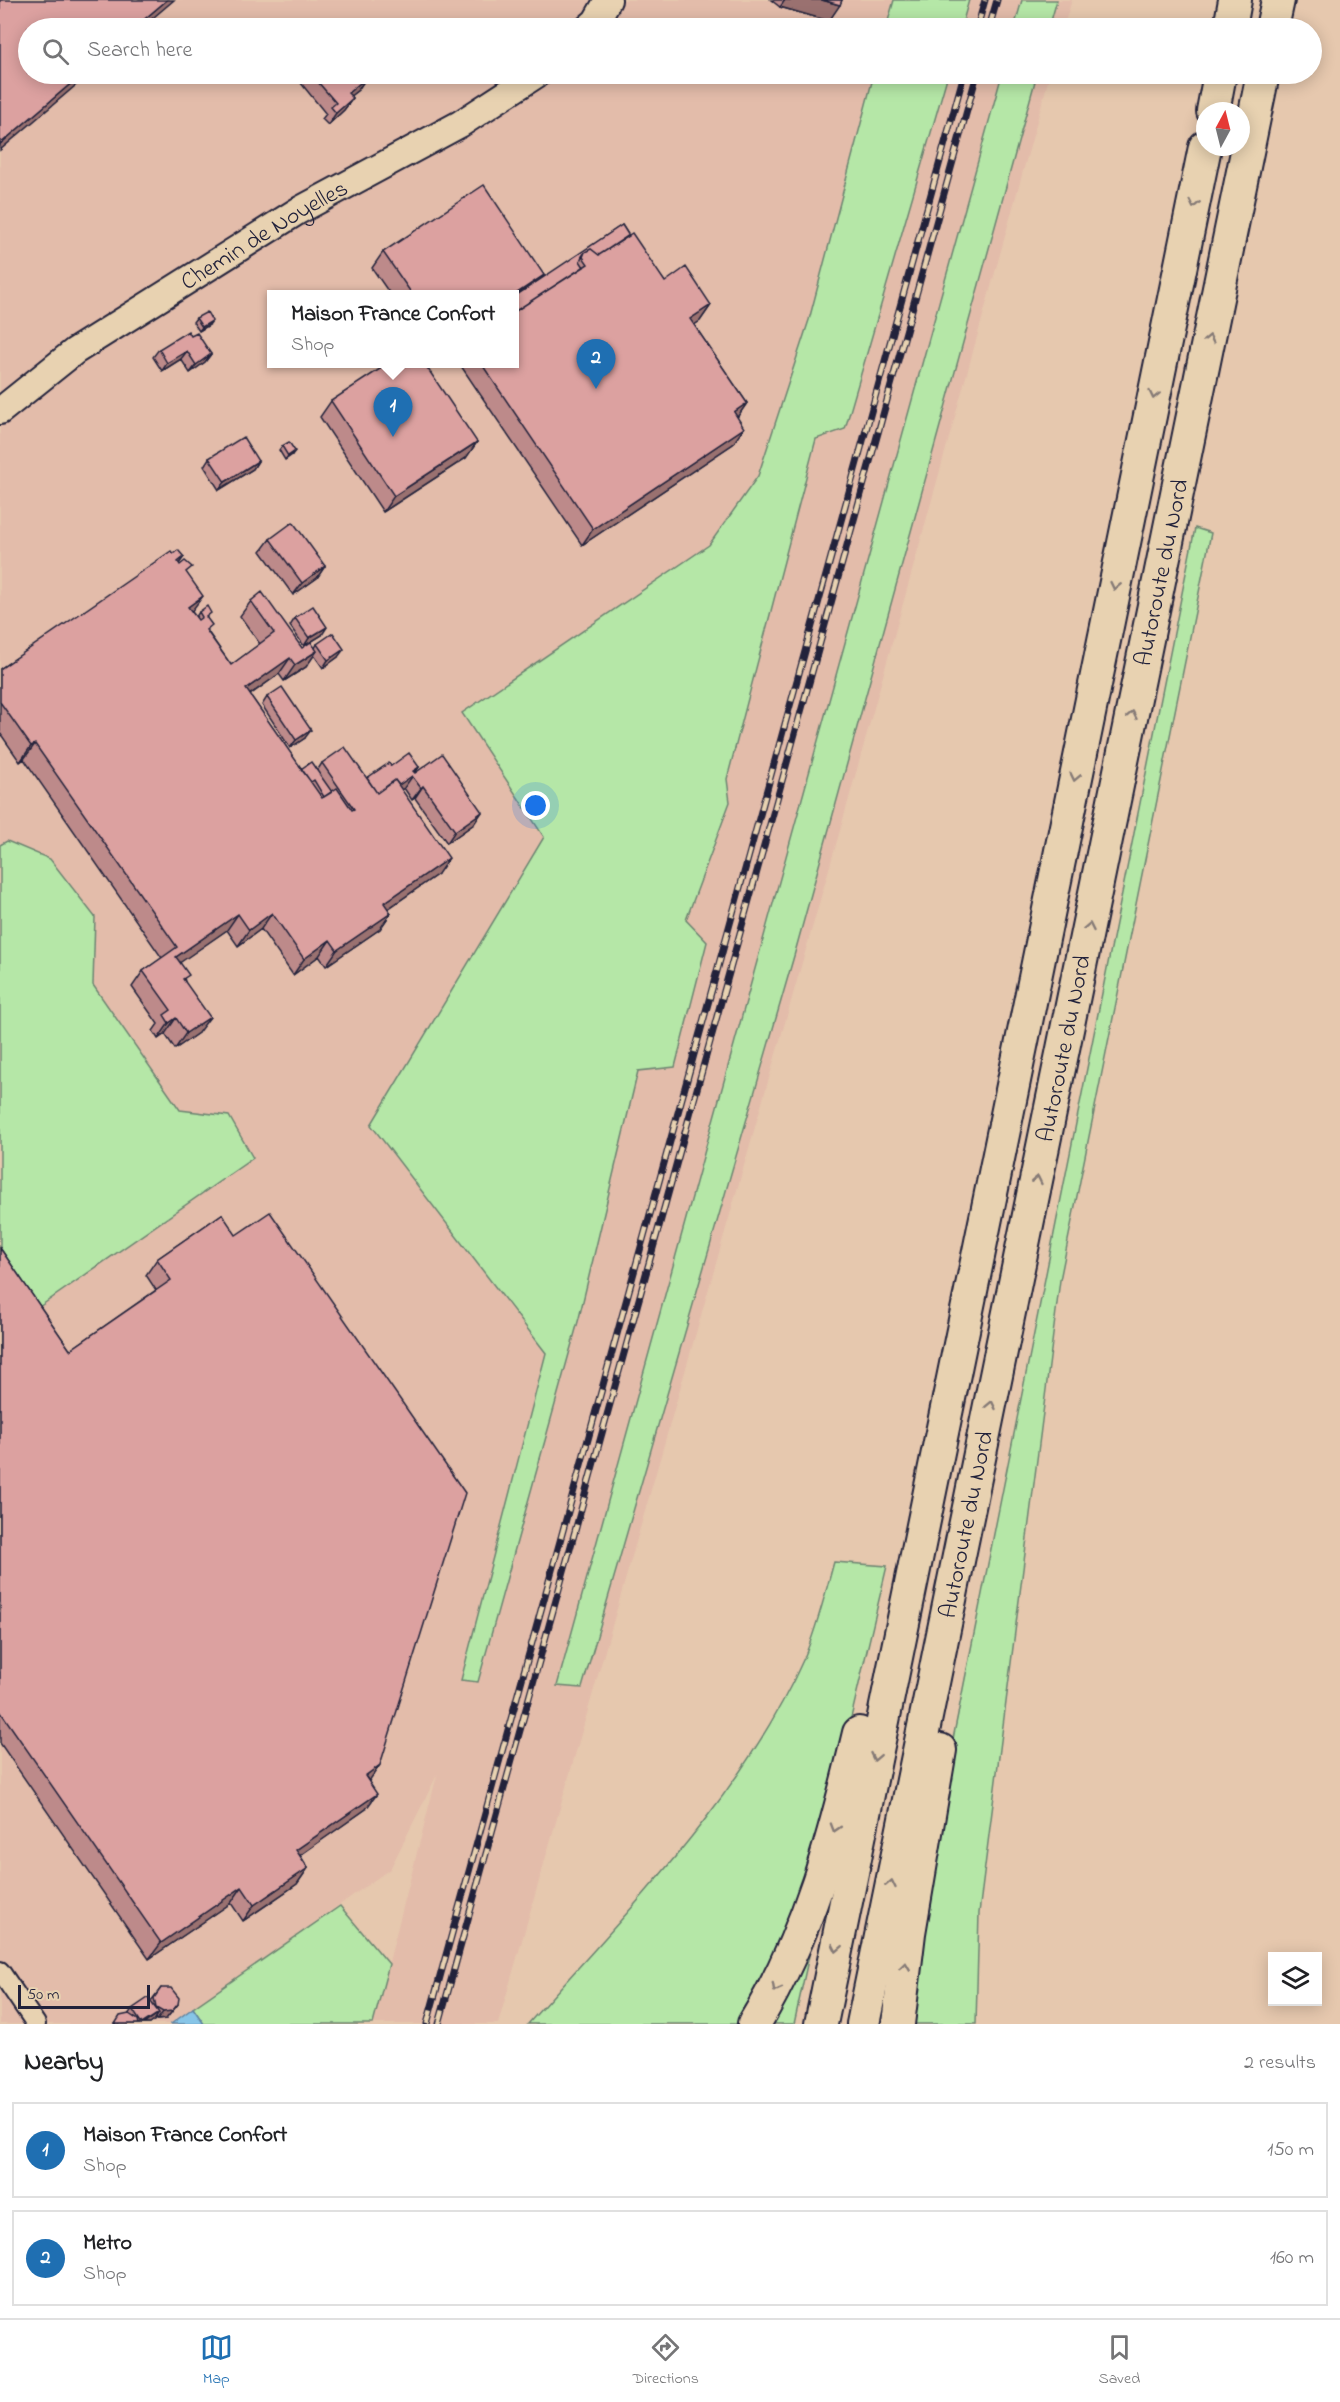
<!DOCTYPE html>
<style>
body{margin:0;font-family:"Indie Flower",sans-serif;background:#f2f2f2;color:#202124}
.controls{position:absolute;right:18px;bottom:18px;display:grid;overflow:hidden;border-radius:0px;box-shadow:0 3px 15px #0003}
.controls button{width:54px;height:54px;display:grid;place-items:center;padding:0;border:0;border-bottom:2px solid #e0e0e0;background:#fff;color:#202124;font:30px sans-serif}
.compass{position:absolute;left:1196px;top:102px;width:54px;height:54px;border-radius:50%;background:#fff;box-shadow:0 3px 15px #0003;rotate:7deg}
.scale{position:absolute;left:18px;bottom:15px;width:132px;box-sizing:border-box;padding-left:6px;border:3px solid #22223b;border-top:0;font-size:16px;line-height:21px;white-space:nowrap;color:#22223b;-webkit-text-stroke:4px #e8d2b1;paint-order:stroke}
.you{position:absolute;left:536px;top:806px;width:21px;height:21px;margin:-15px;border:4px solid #fff;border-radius:50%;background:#1a73e8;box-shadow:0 0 0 9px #1a73e833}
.badge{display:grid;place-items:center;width:39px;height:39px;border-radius:50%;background:#1f6fb2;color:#fff;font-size:20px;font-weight:700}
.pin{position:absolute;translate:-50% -50px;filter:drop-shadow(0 2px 3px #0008)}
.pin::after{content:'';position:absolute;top:32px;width:21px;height:18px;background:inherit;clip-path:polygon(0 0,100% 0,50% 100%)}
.popup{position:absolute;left:267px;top:290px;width:252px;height:78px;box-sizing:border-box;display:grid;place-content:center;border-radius:0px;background:#fff;filter:drop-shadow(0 2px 4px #0005);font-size:20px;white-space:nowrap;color:#757577}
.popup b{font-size:22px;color:#202124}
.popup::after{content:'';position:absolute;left:50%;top:100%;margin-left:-12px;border:12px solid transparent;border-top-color:#fff}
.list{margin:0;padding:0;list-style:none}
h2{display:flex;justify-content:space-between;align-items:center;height:78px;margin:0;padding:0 24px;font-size:26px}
h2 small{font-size:20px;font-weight:400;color:#757577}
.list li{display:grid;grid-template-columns:39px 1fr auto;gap:18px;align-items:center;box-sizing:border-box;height:96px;margin:0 12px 12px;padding:0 12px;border:2px solid #e0e0e0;border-radius:0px}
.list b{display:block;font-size:22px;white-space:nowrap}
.list p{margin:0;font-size:20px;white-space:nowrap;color:#757577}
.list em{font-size:20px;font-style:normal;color:#757577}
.icon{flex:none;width:33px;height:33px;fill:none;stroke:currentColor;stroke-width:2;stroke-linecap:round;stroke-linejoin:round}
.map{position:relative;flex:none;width:1340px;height:2024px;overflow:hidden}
.search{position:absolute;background:#fff;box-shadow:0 3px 15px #0003;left:18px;right:18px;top:18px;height:66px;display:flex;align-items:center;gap:15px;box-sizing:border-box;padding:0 21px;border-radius:33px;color:#757577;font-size:22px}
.sheet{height:294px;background:#fff}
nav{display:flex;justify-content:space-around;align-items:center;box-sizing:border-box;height:84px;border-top:2px solid #e0e0e0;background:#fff;font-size:16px;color:#757577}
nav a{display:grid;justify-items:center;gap:3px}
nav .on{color:#1f6fb2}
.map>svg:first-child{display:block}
.built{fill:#e3bcaa;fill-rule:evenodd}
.green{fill:#b5e7a7;stroke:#6c8471;stroke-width:1.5}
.water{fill:#87c5e7;stroke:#5f84a2;stroke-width:1.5}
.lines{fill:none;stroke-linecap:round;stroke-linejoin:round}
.street-casing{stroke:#22223b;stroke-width:22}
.secondary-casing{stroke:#22223b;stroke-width:30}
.highway-casing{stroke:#22223b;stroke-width:36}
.street{stroke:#e8d2b1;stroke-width:18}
.secondary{stroke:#e8d2b1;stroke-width:26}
.highway{stroke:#e8d2b1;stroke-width:32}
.rail-casing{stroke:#22223b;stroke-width:7}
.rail{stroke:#e8d2b1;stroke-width:4.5;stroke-dasharray:14;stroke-linecap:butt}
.wall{fill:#bd8a8a;stroke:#22223b;stroke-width:1.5}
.shaded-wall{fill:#9a7170;stroke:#22223b;stroke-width:1.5}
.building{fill:#dca1a0;stroke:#22223b;stroke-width:1.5}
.oneway{stroke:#857a76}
.labels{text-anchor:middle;stroke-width:4.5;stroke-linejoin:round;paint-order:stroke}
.street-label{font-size:24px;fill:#22223b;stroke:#e8d2b1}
</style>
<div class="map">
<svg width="1340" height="2024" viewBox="0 0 1340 2024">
<rect width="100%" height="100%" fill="#e6c8ae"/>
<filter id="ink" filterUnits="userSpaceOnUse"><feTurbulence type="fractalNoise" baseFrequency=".0167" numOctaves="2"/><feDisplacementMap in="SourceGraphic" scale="12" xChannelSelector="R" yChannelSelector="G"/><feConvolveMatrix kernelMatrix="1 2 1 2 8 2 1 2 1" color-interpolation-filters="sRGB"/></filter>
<g filter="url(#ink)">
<path class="built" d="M0,0H1072L1063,28H28V74H1050L841,827L498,2024H373L437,1775L390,1869L171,2024H0V1248L39,1307L229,1116L180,1110L93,984L95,917L7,841L0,845ZM272,294H514V364H272ZM807,329L546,1353L371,1125L545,836L462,713L709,545L758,476Z"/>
<path class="green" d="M894,0H969L961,28H886Z
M1022,0H1057L1049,28H1014Z
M874,74H948L845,429L816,439L727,779L730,802L686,920L707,942L675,1067L638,1071L579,1318L478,1682L461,1680L546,1353L371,1125L544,837L462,713L709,545L758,476L809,320Z
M1002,74H1037L794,956L582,1688L557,1686Z
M1195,528L1211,533L1060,1280L979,1913L976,2024H909L920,1935L953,1739Z
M7,841L50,859L95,917L93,985L180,1110L229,1116L253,1158L39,1307L0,1248V845Z
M834,1562L887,1566L813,1878L740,2024H528C627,1911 742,1798 804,1658C817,1628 825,1594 834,1562Z
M340,1906L389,1964L373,2024H204L193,2008Z
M807,1948L810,1951L794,2024H765Z"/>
<path class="water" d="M193,2008L204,2024H171Z"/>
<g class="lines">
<defs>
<path id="street" d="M0,1971L36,2024"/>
<g id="secondary">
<path d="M588,28L596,21L608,0"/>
<path id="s1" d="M0,411L75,351L298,211L460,124L537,74"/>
</g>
<g id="highway">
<path d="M1230,28L1235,0"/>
<path d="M1272,28L1278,0"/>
<path d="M1213,111L1220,74"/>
<path d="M754,2024C809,1934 835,1834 859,1733"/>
<path d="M821,2024L1205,147"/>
<path id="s2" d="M863,2024L1263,74"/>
<path d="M898,2024L909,1933L940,1750"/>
</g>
</defs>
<use href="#street" class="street-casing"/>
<use href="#secondary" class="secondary-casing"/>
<use href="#highway" class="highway-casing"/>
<use href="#street" class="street"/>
<use href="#secondary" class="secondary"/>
<use href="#highway" class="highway"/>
<defs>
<path id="rail" d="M977,28L985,0
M989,28L997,0
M427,2024L964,74
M439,2024L977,74"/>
</defs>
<use href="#rail" class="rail-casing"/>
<use href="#rail" class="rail"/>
</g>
<path class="wall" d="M771,0H842L829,21L780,7Z
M298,74H363L366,78L358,90L350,96L353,98L344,110L328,125L322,119L326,114L296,77Z
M622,225L629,236L665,282L711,305L700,321L694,325L747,403L737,417L733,444L582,545L459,363H514V294H390L372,268L383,252L541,280Z
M196,318L209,325L199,331L193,322Z
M191,336L211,354L205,362L190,373L181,359L162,371L153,357L159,349Z
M331,401L477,442L466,458L383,512L320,417Z
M282,446L292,455L285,460L279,450Z
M209,458L258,461L253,469L219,490L204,466Z
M270,539L325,566L317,578L293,595L261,551Z
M173,554L184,557L179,564L187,574L192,612L196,617L199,612L207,618L208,632L231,665L260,644L240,616L251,601L302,648H315L317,644L338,657L323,668L314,655L306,667L284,681L279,674L250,695L301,769L317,771L322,763L367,778L391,766L419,767L415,773L474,824L447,843L415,798L412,800L404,788L401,789L438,874L388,909L391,913L380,929L326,966L319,956L293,975L261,929L238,946L227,930L180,962L198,1033L175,1049L165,1034L158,1039L153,1031L158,1024L132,987L143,971L162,958L24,759L20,762L0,733V669Z
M295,618L322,635L304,646L290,626Z
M267,697L305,738L290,748L262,705Z
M222,1214L369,1781L366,1809L300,1855L308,1868L297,1884L243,1921L231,1903L149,1959L0,1743V1248L70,1350L156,1290L146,1275L157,1259Z
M161,1988L178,2004L166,2019L157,2020L155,2019L150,2024H115L128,2015L132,2009L151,2001Z"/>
<path class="shaded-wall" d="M167,0H174L141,28H134Z
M785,0H822L840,5L829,21L780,7Z
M82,74H89L0,150V144Z
M366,78L358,90L339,105L348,93Z
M353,98L344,110L328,125L336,113Z
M544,275L533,291L514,304V295Z
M711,305L700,321L679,335L690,319Z
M212,321L209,325L199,331L202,327Z
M187,351L181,359L162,371L167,363Z
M211,354L205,362L190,373L196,365Z
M747,403L736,419L734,412Z
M744,428L733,444L582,545L593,529Z
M477,442L466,458L383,512L394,496Z
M295,451L292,455L285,460L288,456Z
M258,461L253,469L219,490L225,482Z
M325,566L317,578L293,595L302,583Z
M203,596L191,612L188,607Z
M327,627L322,635L304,646L309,638Z
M344,649L338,657L323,668L328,660Z
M317,651L306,667L284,681L295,665Z
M290,658L279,674L235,705L246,689Z
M311,730L305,738L290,748L296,740Z
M35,744L24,759L20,762L31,746Z
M419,767L404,788L386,800L395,788Z
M423,786L415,798L412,800L421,788Z
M482,812L474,824L447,843L455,831Z
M449,858L438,874L373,919L384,903Z
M272,913L261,929L238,946L249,930Z
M391,913L380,929L326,966L337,950Z
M238,914L227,930L165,973L176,957Z
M330,940L319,956L293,975L304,959Z
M210,1017L198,1033L175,1049L186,1033Z
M176,1018L165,1034L158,1039L169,1023Z
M380,1765L369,1781L365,1776Z
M377,1794L366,1809L285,1866L296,1850Z
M308,1868L297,1884L243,1921L254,1905Z
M242,1887L231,1903L149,1959L161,1943Z
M178,2004L166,2019L157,2020L163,2012Z
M159,2013L154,2021L150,2024H144Z"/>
<path class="building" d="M0,0H167L134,28H28V74H82L0,144Z
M822,0H842L840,5Z
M311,74H363L366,78L348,93L353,98L336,113L331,107L336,103Z
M484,185L544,275L514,295L412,294L383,252Z
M622,225L629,236L599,255L591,249L585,252L582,256L580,261L584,267L514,312V297Z
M632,233L665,282L686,267L711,305L690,319L747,403L734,412L744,428L593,529L481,363H514V312L588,264L583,257L585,252L591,249L599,255Z
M207,312L212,321L202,327L196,318Z
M188,331L191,336L197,333L211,354L196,365L187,351L167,363L159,349Z
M389,363H424L477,442L394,496L331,401Z
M243,437L258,461L225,482L209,458Z
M289,442L295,451L288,456L282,446Z
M293,522L325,566L302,583L270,539Z
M178,550L184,557L178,562L180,565L185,561L192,567L186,572L203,596L188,607L198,620L202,617L199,612L207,606L211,613L206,617L212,625L206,630L231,665L274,633L251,601L262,592L302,648L311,642L317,651L295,665L290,658L246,689L322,798L337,788L352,810L354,809L322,763L345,747L377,793L395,780L449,858L384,903L391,913L337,950L330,940L304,959L272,913L249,930L238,914L176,957L189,975L183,979L210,1017L186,1033L176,1018L169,1023L164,1015L171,1010L143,971L177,947L35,744L31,746L0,702V669L171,551L173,554Z
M313,606L327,627L309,638L295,618Z
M333,633L344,649L328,660L317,644Z
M282,687L311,730L296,740L267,697Z
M409,753L419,767L413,771L415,773L442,754L482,812L455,831L423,786L421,788L412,776L399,785L395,780L377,793L367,778L389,763L391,766Z
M311,762L332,792L324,797L314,780L311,782L301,769Z
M270,1212L465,1493L380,1765L365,1776L377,1794L296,1850L308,1868L254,1905L242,1887L161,1943L0,1711V1248L70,1350L171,1280L157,1259L222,1214L236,1235Z
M161,1988H171L179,1998L178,2004L172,2011L163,2012L156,2008L154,1998Z
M148,1998L159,2013L142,2024L132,2009Z
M129,2014L138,2020L139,2024H115L120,2016Z"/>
<defs><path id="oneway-chevron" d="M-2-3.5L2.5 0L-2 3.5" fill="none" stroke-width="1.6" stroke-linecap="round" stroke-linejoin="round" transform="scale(1.5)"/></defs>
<g class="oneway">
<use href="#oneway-chevron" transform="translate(1194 204) rotate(102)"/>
<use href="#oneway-chevron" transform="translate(1209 339) rotate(-78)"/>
<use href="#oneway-chevron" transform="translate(1154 395) rotate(102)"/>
<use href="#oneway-chevron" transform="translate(1115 586) rotate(102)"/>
<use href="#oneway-chevron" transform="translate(1132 715) rotate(-78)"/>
<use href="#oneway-chevron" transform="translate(1075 777) rotate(102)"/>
<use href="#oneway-chevron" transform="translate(1089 927) rotate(-79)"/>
<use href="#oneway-chevron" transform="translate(1037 1180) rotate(-78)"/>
<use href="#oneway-chevron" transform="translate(991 1405) rotate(-78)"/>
<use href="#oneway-chevron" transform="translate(875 1757) rotate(101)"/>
<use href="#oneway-chevron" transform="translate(835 1828) rotate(107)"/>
<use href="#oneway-chevron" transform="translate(891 1884) rotate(-78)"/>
<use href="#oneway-chevron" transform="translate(837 1948) rotate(101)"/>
<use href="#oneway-chevron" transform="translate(905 1966) rotate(-82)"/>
<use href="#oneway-chevron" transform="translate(776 1988) rotate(118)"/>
</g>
</g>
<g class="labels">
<g class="street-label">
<text dy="8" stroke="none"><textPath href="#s1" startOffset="318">Chemin de Noyelles</textPath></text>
<text dy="8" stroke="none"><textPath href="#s2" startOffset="1482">Autoroute du Nord</textPath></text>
<text dy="8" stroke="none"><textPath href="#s2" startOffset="996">Autoroute du Nord</textPath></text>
<text dy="8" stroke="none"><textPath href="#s2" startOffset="510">Autoroute du Nord</textPath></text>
</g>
</g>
</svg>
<div class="controls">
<button><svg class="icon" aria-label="layers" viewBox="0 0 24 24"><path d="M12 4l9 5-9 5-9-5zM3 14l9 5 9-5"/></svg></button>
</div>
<svg class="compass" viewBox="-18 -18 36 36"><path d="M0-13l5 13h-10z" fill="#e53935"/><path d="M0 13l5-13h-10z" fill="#757577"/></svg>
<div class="scale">50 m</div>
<div class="you"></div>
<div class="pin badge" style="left:393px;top:437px">1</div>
<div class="popup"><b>Maison France Confort</b>Shop</div>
<div class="pin badge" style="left:596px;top:389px">2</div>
<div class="search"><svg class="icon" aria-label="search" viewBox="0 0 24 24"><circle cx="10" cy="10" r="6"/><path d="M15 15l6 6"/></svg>Search here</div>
</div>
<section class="sheet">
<h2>Nearby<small>2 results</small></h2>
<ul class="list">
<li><span class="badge">1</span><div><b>Maison France Confort</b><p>Shop</p></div><em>150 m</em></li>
<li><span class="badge">2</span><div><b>Metro</b><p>Shop</p></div><em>160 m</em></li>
</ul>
</section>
<nav>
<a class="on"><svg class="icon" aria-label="map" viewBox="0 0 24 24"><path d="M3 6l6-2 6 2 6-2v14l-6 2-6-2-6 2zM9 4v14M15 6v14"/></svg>Map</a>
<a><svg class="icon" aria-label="directions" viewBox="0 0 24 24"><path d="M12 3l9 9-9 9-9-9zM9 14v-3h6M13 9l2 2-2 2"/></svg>Directions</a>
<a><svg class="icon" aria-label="saved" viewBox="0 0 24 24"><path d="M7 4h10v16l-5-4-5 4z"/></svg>Saved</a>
</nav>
